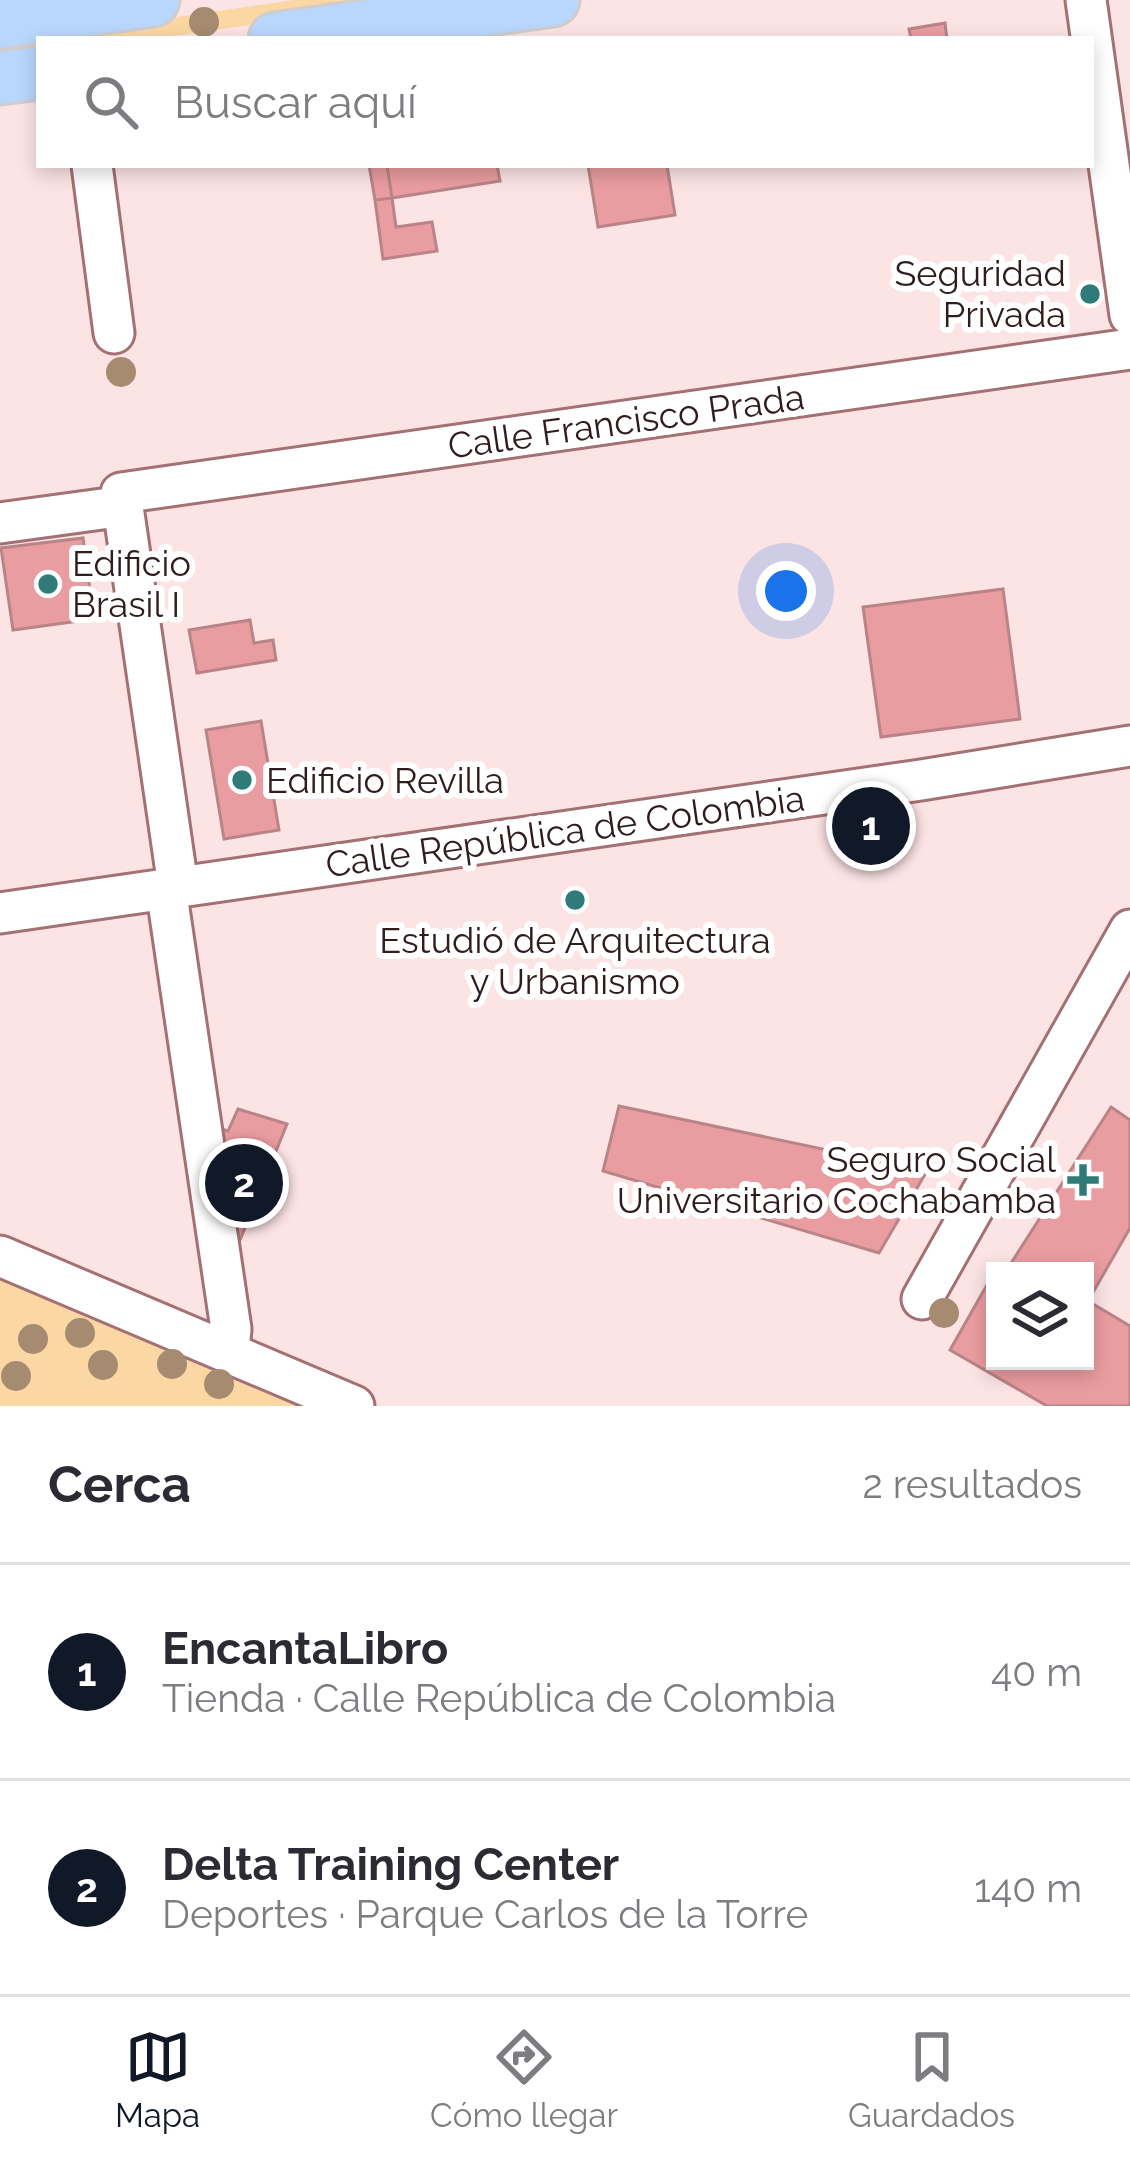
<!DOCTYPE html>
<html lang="es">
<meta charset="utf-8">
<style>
body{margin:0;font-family:Raleway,sans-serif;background:#f7f7f7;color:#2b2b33}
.controls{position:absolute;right:36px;bottom:36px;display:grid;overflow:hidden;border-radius:0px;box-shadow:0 6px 18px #0003}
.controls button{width:108px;height:108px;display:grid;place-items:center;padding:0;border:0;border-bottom:3px solid #e1e1e2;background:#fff;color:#2b2b33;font:60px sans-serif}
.you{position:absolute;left:786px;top:591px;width:42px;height:42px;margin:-30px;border:9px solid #fff;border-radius:50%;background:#1a73e8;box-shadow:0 0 0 18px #1a73e833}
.badge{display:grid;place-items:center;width:78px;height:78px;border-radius:50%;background:#111827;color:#fff;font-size:39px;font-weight:700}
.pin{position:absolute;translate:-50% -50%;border:6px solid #fff;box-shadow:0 3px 12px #0006}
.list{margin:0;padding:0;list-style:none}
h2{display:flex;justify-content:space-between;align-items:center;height:156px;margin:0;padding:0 48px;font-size:51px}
h2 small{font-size:39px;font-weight:400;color:#7c7c81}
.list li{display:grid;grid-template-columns:78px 1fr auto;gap:36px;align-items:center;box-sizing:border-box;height:216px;padding:0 48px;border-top:3px solid #e1e1e2}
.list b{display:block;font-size:45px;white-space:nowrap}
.list p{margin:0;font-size:39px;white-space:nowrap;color:#7c7c81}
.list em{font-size:39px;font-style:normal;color:#7c7c81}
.icon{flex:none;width:66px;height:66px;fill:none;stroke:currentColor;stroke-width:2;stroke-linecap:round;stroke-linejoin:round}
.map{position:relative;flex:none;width:1130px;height:1406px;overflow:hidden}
.search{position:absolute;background:#fff;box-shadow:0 6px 18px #0003;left:36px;right:36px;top:36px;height:132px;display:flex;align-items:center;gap:30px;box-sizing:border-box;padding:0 42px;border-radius:0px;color:#7c7c81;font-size:45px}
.sheet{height:588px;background:#fff}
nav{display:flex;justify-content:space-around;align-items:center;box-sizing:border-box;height:168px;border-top:3px solid #e1e1e2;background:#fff;font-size:33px;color:#7c7c81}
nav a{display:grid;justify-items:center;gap:6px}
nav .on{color:#111827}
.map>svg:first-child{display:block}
.green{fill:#fbd7a3}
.building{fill:#ea9da1;stroke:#b98487;stroke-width:3}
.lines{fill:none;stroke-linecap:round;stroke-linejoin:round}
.minor-casing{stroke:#a37073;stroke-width:45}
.major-casing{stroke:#d1cdcd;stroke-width:57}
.minor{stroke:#fff;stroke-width:39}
.major{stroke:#b9d6fc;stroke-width:51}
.tree{fill:#a68b71}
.poi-dot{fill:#317a7a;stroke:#fff;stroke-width:4.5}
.labels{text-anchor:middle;stroke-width:12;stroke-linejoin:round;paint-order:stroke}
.poi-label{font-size:36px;fill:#301c1d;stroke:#fff;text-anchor:end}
.street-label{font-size:36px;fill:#301c1d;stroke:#fff}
</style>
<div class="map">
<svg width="1130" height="1406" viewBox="0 0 1130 1406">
<rect width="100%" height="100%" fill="#fce4e5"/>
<path class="green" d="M294,0H421L153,39H90L88,30Z
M0,1262L310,1406H0Z"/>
<path class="building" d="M945,23L947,39H911L909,29Z
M369,165H387L392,198L375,200Z
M387,165H497L500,181L392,198Z
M588,165H667L675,215L598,227Z
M392,198L396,227L432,222L437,251L383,259L375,200Z
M83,538L94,619L13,630L1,548Z
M1003,589L1020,719L881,737L863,607Z
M250,620L254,643L273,640L276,660L197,673L189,630Z
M261,721L279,830L224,839L206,730Z
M619,1106L927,1171L879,1253L603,1171Z
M1111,1107L1130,1120V1228L1088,1301L1130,1326V1406H1047L950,1350L996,1269L1000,1271H995V1361H1085V1271H1006Z
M238,1109L287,1124L236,1250L215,1127L228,1131Z"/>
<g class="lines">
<defs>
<path id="minor" d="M1086,0L1130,315
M92,165L114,333
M0,523L124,506
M178,886L121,493L1130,349
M166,888L231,1329L229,1352
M0,913L921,780L1130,746
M0,1256L354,1406
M922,1299L1130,930"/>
<path id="major" d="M0,22L153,0
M275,39L553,0
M0,78L39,73"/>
</defs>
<use href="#minor" class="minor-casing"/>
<use href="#major" class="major-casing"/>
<use href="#minor" class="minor"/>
<use href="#major" class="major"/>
</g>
<g class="tree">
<circle cx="204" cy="22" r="15"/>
<circle cx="121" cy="372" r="15"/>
<circle cx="944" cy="1313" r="15"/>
<circle cx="80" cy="1333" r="15"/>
<circle cx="33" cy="1339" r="15"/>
<circle cx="172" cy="1364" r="15"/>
<circle cx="103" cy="1365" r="15"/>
<circle cx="16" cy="1376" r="15"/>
<circle cx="219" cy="1384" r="15"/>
</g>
<g class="poi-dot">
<circle cx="1090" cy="294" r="12"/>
<circle cx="48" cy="584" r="12"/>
<circle cx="242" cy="780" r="12"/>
<circle cx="575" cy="900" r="12"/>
<path d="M1077 1162h12v12h12v12h-12v12h-12v-12h-12v-12h12z"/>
</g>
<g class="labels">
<g class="poi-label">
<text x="1066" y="286">Seguridad<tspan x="1066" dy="41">Privada</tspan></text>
<text x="72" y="576" text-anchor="start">Edificio<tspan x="72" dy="41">Brasil I</tspan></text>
<text x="266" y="793" text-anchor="start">Edificio Revilla</text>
<text x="575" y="953" text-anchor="middle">Estudió de Arquitectura<tspan x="575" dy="41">y Urbanismo</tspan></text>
<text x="1056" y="1172">Seguro Social<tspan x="1056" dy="41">Universitario Cochabamba</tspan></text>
</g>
<g class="street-label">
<text transform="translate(626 421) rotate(-8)" y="13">Calle Francisco Prada</text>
<text transform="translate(565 831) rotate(-8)" y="13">Calle República de Colombia</text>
</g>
</g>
</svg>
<div class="controls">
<button><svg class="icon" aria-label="layers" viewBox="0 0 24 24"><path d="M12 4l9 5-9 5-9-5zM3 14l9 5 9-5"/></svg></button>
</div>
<div class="you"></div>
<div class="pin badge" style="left:871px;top:826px">1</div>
<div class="pin badge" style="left:244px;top:1183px">2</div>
<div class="search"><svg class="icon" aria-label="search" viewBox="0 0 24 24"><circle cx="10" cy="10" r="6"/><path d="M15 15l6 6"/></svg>Buscar aquí</div>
</div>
<section class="sheet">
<h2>Cerca<small>2 resultados</small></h2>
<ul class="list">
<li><span class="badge">1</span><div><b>EncantaLibro</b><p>Tienda · Calle República de Colombia</p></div><em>40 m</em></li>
<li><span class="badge">2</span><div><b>Delta Training Center</b><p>Deportes · Parque Carlos de la Torre</p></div><em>140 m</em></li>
</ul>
</section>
<nav>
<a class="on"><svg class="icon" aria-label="map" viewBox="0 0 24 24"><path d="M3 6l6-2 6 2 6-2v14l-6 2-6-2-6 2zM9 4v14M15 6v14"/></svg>Mapa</a>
<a><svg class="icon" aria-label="directions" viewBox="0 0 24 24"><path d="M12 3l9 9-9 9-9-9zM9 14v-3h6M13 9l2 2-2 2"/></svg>Cómo llegar</a>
<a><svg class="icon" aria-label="saved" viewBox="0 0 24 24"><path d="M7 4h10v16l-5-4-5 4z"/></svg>Guardados</a>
</nav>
